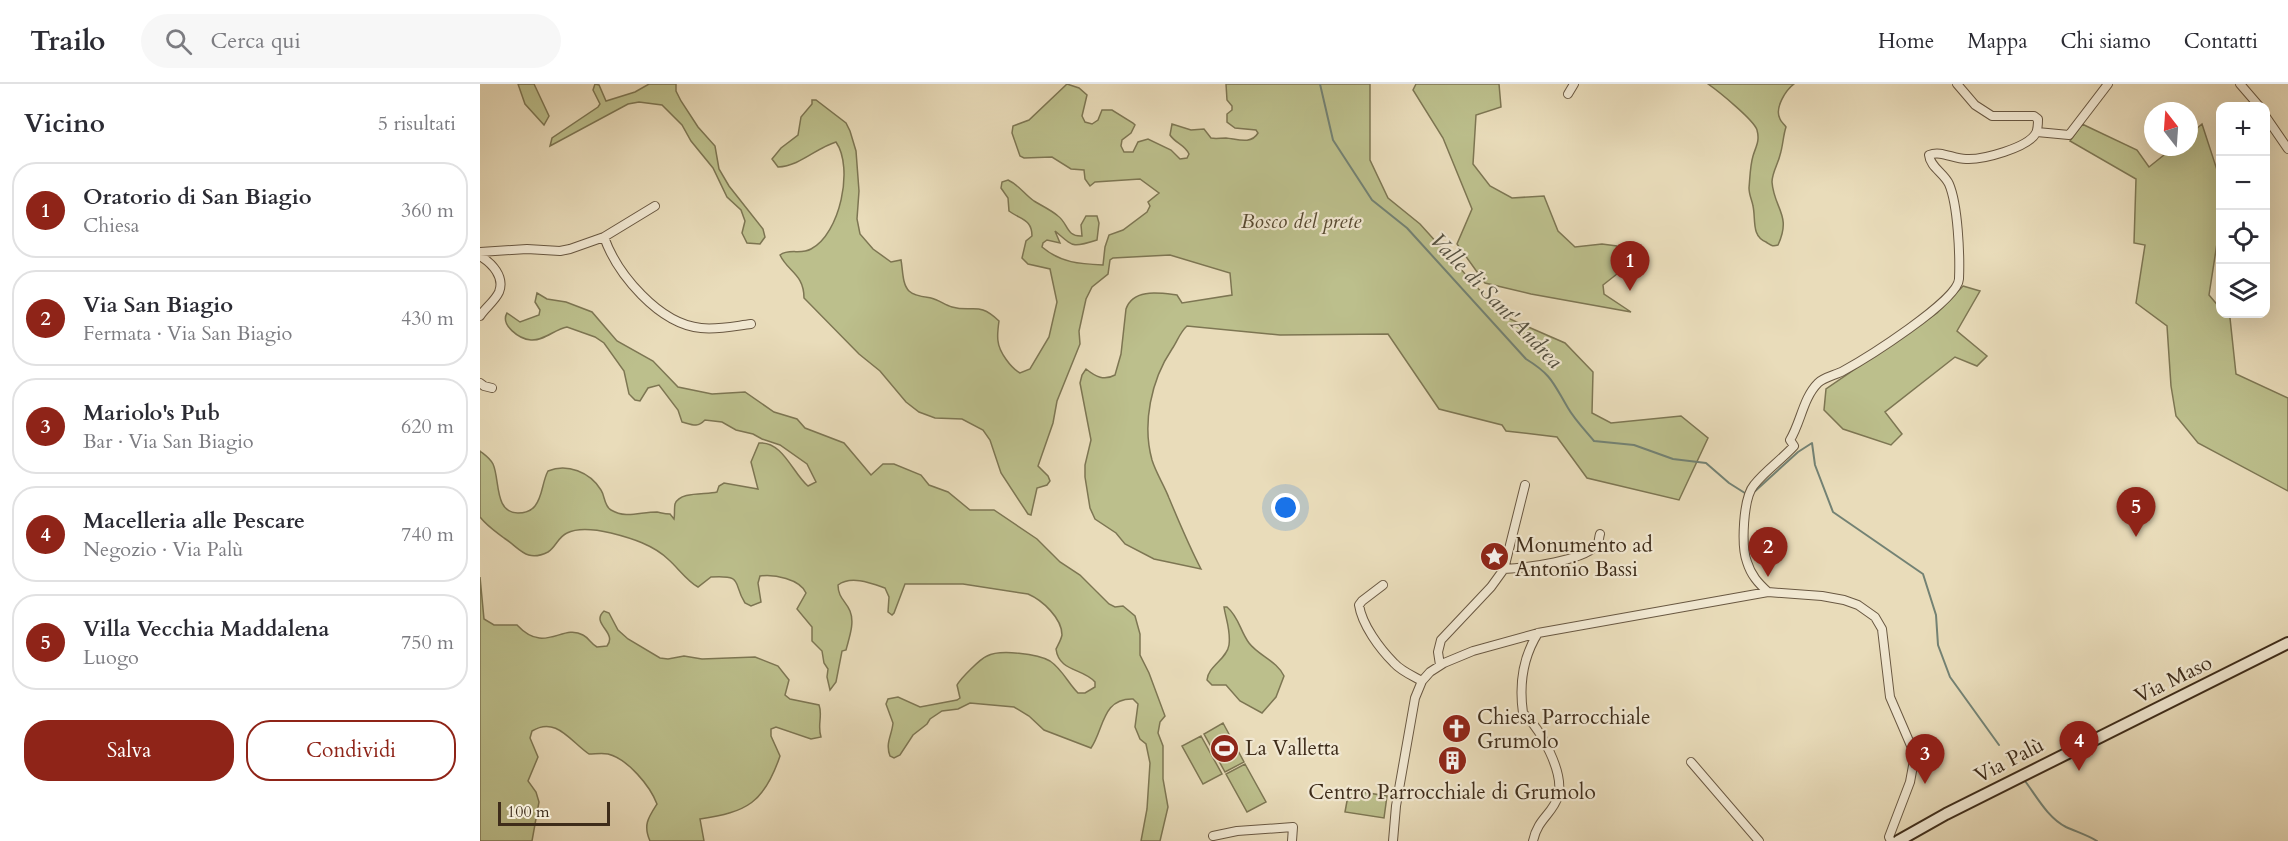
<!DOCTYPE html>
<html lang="it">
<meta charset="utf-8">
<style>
body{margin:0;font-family:Cardo,serif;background:#f7f7f7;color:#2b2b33}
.controls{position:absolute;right:18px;top:18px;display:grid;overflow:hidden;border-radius:12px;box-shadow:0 6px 24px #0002}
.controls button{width:54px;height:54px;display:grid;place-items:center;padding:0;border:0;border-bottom:2px solid #e1e1e2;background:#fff;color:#2b2b33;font:30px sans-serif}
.compass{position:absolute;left:1664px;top:18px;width:54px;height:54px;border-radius:50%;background:#fff;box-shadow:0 6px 24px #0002;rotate:343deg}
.scale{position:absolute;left:18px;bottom:15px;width:112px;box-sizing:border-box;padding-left:6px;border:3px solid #3e2c1a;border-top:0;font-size:16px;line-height:21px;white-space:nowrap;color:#3e2c1a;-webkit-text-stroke:4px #f1e8d2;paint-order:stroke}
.you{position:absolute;left:806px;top:424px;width:21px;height:21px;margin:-15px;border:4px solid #fff;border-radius:50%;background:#1a73e8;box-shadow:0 0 0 9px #1a73e833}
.badge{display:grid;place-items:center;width:39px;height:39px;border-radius:50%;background:#8f2418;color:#fff;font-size:20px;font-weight:700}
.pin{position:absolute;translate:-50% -50px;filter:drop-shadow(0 2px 3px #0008)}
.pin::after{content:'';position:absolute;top:32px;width:21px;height:18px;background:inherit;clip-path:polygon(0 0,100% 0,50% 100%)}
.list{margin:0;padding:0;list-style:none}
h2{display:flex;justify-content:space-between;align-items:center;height:78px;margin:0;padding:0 24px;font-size:26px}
h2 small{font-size:20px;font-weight:400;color:#7c7c81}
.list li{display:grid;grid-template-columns:39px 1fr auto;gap:18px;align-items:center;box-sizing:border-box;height:96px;margin:0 12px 12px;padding:0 12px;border:2px solid #e1e1e2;border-radius:24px}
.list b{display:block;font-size:22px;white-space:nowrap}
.list p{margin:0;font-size:20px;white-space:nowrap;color:#7c7c81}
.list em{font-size:20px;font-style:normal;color:#7c7c81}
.actions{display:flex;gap:12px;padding:18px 24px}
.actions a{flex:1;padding:14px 0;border:2px solid #8f2418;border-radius:24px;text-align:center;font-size:21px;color:#8f2418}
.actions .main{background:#8f2418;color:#fff}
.icon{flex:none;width:33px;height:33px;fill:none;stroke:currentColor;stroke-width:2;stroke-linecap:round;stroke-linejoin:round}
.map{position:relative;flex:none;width:1808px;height:757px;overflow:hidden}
header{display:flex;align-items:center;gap:36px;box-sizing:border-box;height:84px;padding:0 30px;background:#fff;border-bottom:2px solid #e1e1e2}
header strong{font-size:28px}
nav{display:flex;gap:33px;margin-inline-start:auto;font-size:21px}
.search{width:420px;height:54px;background:#f7f7f7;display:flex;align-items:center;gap:15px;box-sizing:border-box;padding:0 21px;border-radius:33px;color:#7c7c81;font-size:22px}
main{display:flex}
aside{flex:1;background:#fff}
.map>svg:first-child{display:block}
.green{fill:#bcbf8c;stroke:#7d7653;stroke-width:1.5}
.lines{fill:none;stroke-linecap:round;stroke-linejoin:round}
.stream{stroke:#738274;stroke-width:2}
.minor-casing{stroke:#695842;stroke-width:10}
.secondary-casing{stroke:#3e2c1a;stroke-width:14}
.minor{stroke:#f1e8d2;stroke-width:8}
.secondary{stroke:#f1e8d2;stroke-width:10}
.labels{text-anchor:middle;stroke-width:4.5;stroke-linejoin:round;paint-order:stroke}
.park-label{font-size:21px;font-style:italic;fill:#574931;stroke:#f1e8d2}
.poi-label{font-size:21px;fill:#3e2c1a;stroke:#f1e8d2;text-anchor:start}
.street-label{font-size:21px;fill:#3e2c1a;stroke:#f1e8d2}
.water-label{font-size:22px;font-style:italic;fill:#545040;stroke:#f1e8d2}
</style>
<header>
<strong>Trailo</strong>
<div class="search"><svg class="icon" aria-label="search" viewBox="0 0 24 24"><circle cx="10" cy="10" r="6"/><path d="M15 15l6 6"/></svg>Cerca qui</div>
<nav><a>Home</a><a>Mappa</a><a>Chi siamo</a><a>Contatti</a></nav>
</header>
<main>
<aside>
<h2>Vicino<small>5 risultati</small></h2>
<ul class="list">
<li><span class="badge">1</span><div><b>Oratorio di San Biagio</b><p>Chiesa</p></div><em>360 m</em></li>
<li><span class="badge">2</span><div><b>Via San Biagio</b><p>Fermata · Via San Biagio</p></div><em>430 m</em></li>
<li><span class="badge">3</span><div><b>Mariolo's Pub</b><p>Bar · Via San Biagio</p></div><em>620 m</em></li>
<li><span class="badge">4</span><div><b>Macelleria alle Pescare</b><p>Negozio · Via Palù</p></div><em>740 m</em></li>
<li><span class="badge">5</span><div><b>Villa Vecchia Maddalena</b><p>Luogo</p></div><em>750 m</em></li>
</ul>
<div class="actions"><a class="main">Salva</a><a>Condividi</a></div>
</aside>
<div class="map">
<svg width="1808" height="757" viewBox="0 0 1808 757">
<rect width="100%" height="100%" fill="#e9dcba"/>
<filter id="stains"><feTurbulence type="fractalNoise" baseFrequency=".00333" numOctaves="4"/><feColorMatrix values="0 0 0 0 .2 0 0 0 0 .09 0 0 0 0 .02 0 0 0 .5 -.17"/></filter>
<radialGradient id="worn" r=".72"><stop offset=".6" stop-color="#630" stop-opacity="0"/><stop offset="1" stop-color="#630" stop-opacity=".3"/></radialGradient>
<path class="green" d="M38,0H54L69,32L64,41L45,20Z
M115,0L119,1L126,17L155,8L169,0H196V7L201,17L218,43L235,62L239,85L249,102L283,145L285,153L280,160L267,159L262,149L265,137L261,126L247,113L233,84L211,57L202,41L182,21L159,18L148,20L70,62L72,54L118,23L120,20L113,6Z
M587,0L599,4L607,11L602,32L605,38L612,40L618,36L622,26H632L653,39L655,41L651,49L642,56L641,62L644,68H653L658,58L668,55L691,66L700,75L707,74L709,70C705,61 695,59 690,51L692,40L711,46L724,45L731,54C736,55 740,54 746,54C757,55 771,61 778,49L776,46L755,44L747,38V30L752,26V22L747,16L746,0H890V76L908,114L940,140L1023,232L1085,259L1113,288L1112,329L1131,339L1201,332L1228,354L1199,416L1107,394L1077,353L1026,347L1022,341L959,325L908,250L800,251L707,242C700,248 697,258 692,265C671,296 662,340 672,376C676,389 684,401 689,414C699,438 709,462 721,485L674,475L645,460L636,449L615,435L610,424L605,393V381L611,356L600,299L602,291L606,285C616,293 624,297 635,291L641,270L646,225C653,204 680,209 697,211L702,219L752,211L750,189L690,171L633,174L630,176L628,190L612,203L606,215L599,247L600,260L577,317L573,339L558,382L568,392L570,397L567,401L557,404L551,431L548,430L521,389L510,356L503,346L482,335L455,334L439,328L426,318L400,287L379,270L324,214C324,190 308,188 300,171C309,164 321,171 331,165C360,150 374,84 356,58C336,64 320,82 298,83L292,75L301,64L318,51L321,33L332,20V16H336L366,39L370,47L376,67L379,107L377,135L380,150L393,165L411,178L421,176C423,186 422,200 429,207C434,212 445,213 451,214C459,216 465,221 472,223C494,229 498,217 519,237C518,244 517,251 518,257C519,268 531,284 540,289L550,285L569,253L577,218L570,185L548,180L542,174L546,157L552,152C552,135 541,136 529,127L528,114L521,104L522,98L528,96C539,101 544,110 554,117C562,122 571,126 578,132C588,139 586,153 602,152L601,141L606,132H617L619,139L617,156C592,164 594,163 575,147L580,159L567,156L563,159L562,163C581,179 600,180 623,181L625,163L629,151L643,146L667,128L670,122L668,118L679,109L660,95L615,98L610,102L605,95L604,86L591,85L572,73L544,74L540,72L532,49L533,42L549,36Z
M936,0H1019L1021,23L996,31L993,80L1010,102L1032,114L1064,112L1078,147L1095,163L1122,160L1137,162L1151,179L1123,201L1124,210L1151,228L1051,210L1005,199L977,160L992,125L963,54L933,6Z
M1228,0H1314C1306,6 1294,24 1300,35C1301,38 1304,40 1306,43C1303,52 1303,62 1300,71C1298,80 1292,89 1292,98C1294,125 1312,131 1298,161C1292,163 1291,161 1286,158C1271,152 1276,135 1273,122C1272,116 1269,111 1269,104C1270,94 1270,82 1273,72C1276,62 1280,57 1277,46C1274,36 1238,7 1228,0Z
M1602,40L1657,66L1669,83L1694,63H1709V51L1722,40L1740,95V140L1729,211L1740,224V230H1746L1750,234L1756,290L1808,314V407L1718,359L1696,332L1691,302L1687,242L1656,219L1665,161L1654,159L1656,95L1590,57Z
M1483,202L1500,207L1477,247L1507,272L1497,282L1475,273L1405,328L1422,350L1411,361L1363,345L1344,326L1346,305L1457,229Z
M57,209L67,215L86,218L112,228L137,257L173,277L198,303L232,310L265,308L294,328L317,335L325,344L364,359L391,391L403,380H414L441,391L449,401L468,408L490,426H514L557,455L580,478L600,491L629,520L635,523L643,522L655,532L660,550V571L669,589L685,632L680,638L678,649L683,662V695L688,723L680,757H661L667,725L670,679L666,660L660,655L655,643L658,620L653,615C622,614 624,645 611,664L564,646L549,632L534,623L490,619L478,625L462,627L450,635L447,640L433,651L420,671L414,674L410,672C405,659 412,651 413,639L406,620L408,615L418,613L440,623L477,616L480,614L477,601C481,594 500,575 507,572C520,565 558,570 570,577C582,585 588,599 598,609H605L615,603V598C603,584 579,588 576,565C578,561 581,556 582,551C582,534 562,516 548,510L483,500H425L414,529L412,531L408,528L409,513L405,504C391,499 371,491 358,501C358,514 366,517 370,527C375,539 369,554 366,566L362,567L356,598L350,606L347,593L348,585L344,579L342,567L332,557V543L317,525L326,509C320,495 294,490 280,492L278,499L281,518L271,522L265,519C252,499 265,491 231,493L218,503C208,498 197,483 189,476C174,461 151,454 131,449C118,446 99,443 87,449C78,453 76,463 68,468C46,479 40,464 24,454C15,447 7,442 0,433V367C5,371 10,374 13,380C20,395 14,429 38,429C44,429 51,427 55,422C63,412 62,398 68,387C87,379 110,388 121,406C125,412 124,422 131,426C146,435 160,428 177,428C182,429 185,430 190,430L194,435C195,430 194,425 195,420C200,407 226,411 237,408L239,402L244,399L278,405L271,378L279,359C303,357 313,390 328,402L336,398L327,380L300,361L282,355L273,350L256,346L242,338L225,336C217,344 213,341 202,338L198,326L179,301L168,304L160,317L155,316L149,310L144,287L124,259L115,253L87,243C75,245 64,257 51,256C39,255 20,241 27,229L40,238L59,231L60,226L55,218Z
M0,493L4,535L14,541H37C65,571 82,539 103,551C109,554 111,560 117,563L127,562C138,548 110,540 124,527L129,529L138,546L148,555L180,574L188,575L204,572L222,575L275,573L298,582L309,596L305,611L310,615L339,621C343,631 337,641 341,653L331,655L296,643L291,645V652L300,672C284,719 267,728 220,735L224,757H170C163,741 168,734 177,720C170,702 148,675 128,670C122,669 115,670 109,670C90,657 76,632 52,647L50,654L58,673L48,697L56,708L59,718L52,757H0Z
M744,523H747C759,533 760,547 769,559C779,572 797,577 804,592L796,613L782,629L760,617L746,601H732L727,596C728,582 747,575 749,561C751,547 746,536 744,523Z
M743,639L764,678L745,688L724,650Z
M721,652L742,690L723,700L702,662Z
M765,680L786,718L767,728L746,690Z
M869,706L907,712L904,734L865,728Z"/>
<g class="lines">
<path class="stream" d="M840,0L853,56L892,116L927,144L1046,275C1072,291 1073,299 1088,324C1095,336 1105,346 1114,357L1154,361L1193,375L1226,379L1249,399L1268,411
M1273,409L1318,368L1332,359L1335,381L1353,428L1443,490L1456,531L1458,561L1470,593L1519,661
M1527,672L1534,682
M1545,697C1557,713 1568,734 1586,743C1597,748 1607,751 1617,757"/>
<defs>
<path id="minor" d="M1760,0L1779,22
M1088,10L1094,0
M1786,33L1808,65
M1557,48L1589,51L1628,0
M124,153C137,190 179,240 221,244C237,246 255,242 271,240
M0,168L47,165L80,167L90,165L124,153L175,122
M0,172C12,179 25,193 19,208C15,217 5,224 0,232
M0,299L4,302L12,304
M1024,485C1043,484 1108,477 1118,459C1119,457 1119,453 1120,450
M903,501L882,517L879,521C882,541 900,565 914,579C921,587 933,592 942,597
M1288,508C1278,499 1271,491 1267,478C1261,462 1263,414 1274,401C1285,387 1301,376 1314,362L1310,356C1321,338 1323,314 1338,299C1344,293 1356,291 1363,287C1385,275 1478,217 1479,195C1480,171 1478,121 1469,100C1464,89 1450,83 1449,71C1461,66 1473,75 1486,75C1502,76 1548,64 1556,49C1558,45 1558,40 1558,35L1554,32H1512L1495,21L1477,0
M960,581L958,568L961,556L1011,503L1024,485L1045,401
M1211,678L1279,757
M733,752L757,747L813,743L812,757
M913,757L916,722L935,614L942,597L950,588L964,579L993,567L1058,549L1288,508L1342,512L1364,516L1378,521L1395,533L1402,545L1410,613L1435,671L1430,698L1409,753L1411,757
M1053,757C1058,734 1073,730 1078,712C1085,689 1060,644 1043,629C1039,601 1043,573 1058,549"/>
<path id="secondary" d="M1418,757L1466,730L1808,559"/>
</defs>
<use href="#minor" class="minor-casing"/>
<use href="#secondary" class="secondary-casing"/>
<use href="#minor" class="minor"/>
<use href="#secondary" class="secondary"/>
</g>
<defs>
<symbol id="sight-disc" viewBox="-11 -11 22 22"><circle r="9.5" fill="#8f2418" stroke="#f1e8d2"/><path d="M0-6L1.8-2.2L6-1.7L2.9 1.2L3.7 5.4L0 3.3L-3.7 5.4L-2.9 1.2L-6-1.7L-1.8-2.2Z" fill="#fff"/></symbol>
<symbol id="church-disc" viewBox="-11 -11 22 22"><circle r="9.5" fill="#8f2418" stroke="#f1e8d2"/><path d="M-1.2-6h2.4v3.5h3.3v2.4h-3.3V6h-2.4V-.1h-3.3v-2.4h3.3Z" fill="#fff"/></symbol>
<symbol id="stadium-disc" viewBox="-11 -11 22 22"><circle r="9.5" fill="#8f2418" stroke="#f1e8d2"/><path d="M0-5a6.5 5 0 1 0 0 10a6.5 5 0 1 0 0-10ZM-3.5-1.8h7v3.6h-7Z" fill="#fff"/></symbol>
<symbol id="building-disc" viewBox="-11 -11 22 22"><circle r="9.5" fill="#8f2418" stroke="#f1e8d2"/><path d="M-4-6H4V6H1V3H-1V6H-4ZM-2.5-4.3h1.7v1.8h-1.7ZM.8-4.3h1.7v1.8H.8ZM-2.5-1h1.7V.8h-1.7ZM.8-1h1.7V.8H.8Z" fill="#fff"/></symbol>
</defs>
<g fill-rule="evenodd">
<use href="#sight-disc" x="998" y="456" width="33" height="33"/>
<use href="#church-disc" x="960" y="628" width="33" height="33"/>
<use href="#stadium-disc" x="728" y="648" width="33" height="33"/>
<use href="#building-disc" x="956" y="660" width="33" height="33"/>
</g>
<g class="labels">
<g class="park-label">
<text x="821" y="144">Bosco del prete</text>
</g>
<g class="poi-label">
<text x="1035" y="468">Monumento ad<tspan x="1035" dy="24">Antonio Bassi</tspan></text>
<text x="997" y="640">Chiesa Parrocchiale<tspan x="997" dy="24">Grumolo</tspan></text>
<text x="765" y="671">La Valletta</text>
<text x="972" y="715" text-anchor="middle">Centro Parrocchiale di Grumolo</text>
</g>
<g class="street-label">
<text transform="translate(1693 595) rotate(-26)" y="7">Via Maso</text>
<text transform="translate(1529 676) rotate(-27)" y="7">Via Palù</text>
</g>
<g class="water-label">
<text transform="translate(1017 216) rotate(46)" y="8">Valle di Sant'Andrea</text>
</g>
</g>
<rect width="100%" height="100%" filter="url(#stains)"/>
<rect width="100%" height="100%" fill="url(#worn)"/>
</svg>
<div class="controls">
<button>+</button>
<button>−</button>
<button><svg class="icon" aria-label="locate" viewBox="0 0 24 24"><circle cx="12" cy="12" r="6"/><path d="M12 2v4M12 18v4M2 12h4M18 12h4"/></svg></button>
<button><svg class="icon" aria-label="layers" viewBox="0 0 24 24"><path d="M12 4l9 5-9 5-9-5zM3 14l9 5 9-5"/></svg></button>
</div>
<svg class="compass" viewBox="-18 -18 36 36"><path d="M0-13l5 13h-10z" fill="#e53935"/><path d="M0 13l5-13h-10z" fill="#7c7c81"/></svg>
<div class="scale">100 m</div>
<div class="you"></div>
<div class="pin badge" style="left:1150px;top:207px">1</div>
<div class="pin badge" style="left:1288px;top:493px">2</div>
<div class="pin badge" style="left:1445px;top:700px">3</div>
<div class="pin badge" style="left:1599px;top:687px">4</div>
<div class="pin badge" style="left:1656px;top:453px">5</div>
</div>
</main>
